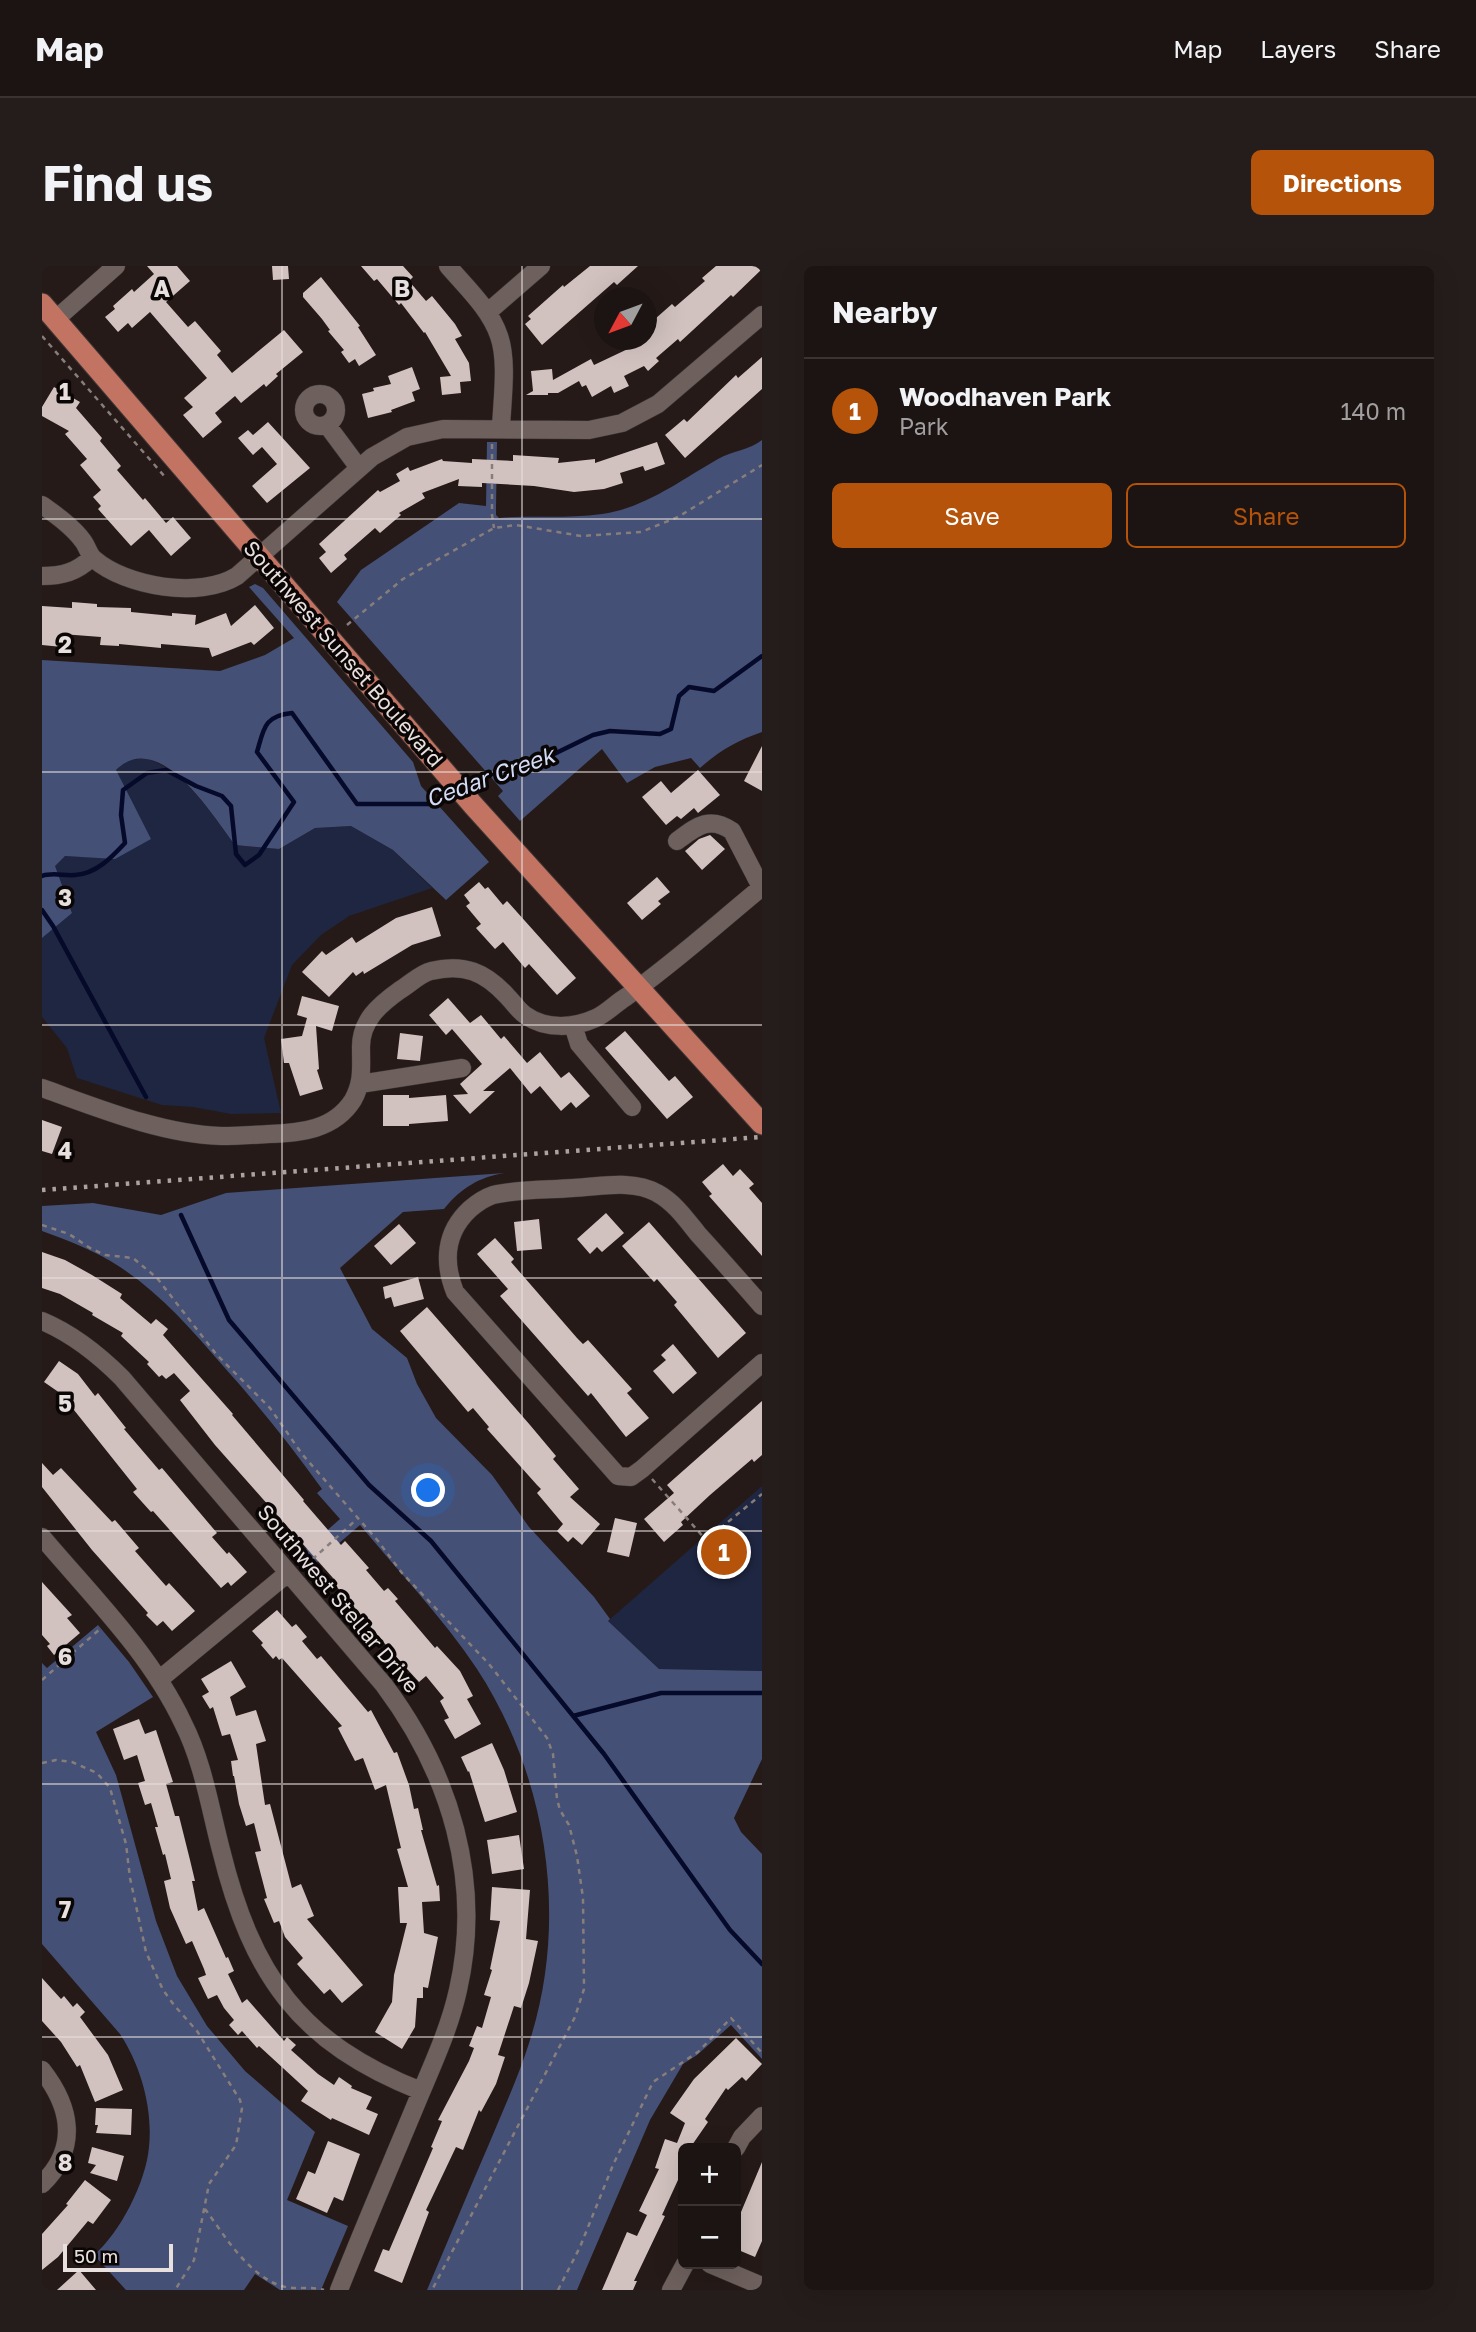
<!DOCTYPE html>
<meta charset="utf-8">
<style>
body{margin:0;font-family:"Golos Text",sans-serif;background:#251d1b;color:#f1f3f6}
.controls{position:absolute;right:21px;bottom:21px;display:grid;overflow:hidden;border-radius:10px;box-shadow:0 7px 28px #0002}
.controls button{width:63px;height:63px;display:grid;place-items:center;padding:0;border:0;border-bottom:2px solid #3a3332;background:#1c1412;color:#f1f3f6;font:35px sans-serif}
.compass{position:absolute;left:552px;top:21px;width:63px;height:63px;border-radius:50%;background:#1c1412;box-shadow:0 7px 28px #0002;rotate:229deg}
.scale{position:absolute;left:21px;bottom:18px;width:110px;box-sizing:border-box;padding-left:7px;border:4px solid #e8e0de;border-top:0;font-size:19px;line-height:24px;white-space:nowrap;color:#e8e0de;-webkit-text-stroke:5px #0b0606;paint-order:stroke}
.you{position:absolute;left:387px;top:1225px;width:24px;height:24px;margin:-18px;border:5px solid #fff;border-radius:50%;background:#1a73e8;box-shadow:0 0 0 10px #1a73e833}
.badge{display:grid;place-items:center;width:46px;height:46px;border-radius:50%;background:#b45309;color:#fff;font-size:23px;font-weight:700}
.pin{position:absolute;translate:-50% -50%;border:4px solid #fff;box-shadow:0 2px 7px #0006}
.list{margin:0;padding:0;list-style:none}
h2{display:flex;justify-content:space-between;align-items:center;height:91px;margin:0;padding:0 28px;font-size:30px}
h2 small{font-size:23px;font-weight:400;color:#a09e9f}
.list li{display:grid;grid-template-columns:46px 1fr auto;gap:21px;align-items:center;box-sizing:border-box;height:105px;padding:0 28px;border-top:2px solid #3a3332}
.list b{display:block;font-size:26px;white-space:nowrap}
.list p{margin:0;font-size:23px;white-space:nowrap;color:#a09e9f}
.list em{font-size:23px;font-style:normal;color:#a09e9f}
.actions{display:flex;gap:14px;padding:21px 28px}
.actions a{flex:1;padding:16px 0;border:2px solid #b45309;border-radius:10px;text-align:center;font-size:24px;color:#b45309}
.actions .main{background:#b45309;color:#fff}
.map{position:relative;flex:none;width:720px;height:2024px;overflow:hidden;border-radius:10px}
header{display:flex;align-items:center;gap:42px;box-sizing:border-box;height:98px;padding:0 35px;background:#1c1412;border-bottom:2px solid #3a3332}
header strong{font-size:33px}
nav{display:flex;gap:38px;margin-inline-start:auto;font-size:24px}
.intro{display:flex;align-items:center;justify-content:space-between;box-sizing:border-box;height:168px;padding:0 42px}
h1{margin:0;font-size:49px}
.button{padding:18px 32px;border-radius:10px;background:#b45309;color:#fff;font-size:24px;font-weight:700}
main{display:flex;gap:42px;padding:0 42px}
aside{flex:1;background:#1c1412;border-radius:10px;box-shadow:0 7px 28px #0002}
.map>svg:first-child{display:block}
.green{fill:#1e2641}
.forest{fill:#445076}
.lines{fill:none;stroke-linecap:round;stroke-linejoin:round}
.stream{stroke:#060a2a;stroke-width:4.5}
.building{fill:#d1c2bf}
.minor-casing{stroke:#3e3534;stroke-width:19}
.major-casing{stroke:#3e3534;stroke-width:23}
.path{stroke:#877e7c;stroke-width:2.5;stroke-dasharray:5 5;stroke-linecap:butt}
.minor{stroke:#6d605d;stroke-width:18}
.major{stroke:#c27362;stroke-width:21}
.rail{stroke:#aca3a1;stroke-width:4.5;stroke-dasharray:3.5 7;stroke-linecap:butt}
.grid{fill:none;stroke:#e8e0de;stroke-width:2;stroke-opacity:0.55}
.labels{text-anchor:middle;stroke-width:7;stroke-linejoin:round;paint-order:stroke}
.street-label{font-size:21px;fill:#e8e0de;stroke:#0b0606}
.water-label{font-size:23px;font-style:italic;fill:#d3dcf7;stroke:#0b0606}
.grid-label{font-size:23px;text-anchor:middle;font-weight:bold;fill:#e8e0de;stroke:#0b0606;stroke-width:7;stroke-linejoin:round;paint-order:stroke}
</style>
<header>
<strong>Map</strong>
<nav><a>Map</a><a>Layers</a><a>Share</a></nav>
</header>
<div class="intro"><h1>Find us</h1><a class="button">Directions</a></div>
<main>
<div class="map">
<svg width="720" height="2024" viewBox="0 0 720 2024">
<rect width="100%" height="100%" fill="#251a18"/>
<path class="green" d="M103,492C144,504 168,547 193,579L237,583L273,562L309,560L351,584L390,622L307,650L279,669L250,699L222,772L239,847L189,848L151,841L120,839L35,812L25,782L0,751V672L30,646L12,600L23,590L73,592L74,504L83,495Z
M720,1220V1405L617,1403L566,1355Z"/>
<path class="forest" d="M720,174V466C696,474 677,485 658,502L649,492L613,501L585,517L560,483L478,555L456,530L461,525L295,336L319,304L417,237L444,240L445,176H455L454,242V249L457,252C491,249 525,253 560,248C603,242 639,214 676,193C690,185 708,184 720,174Z
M213,318L221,322L371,496L379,520L447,596L404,634L351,584L309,560L273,562L237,583L193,579C170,549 117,461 74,504L109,573L73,593L23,590L13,600L30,647L0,672V394L178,405L223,389L252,372L207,321Z
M463,907C437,911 419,922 402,943L361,946L298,1002L330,1063L365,1092L375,1118L394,1152L450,1209L487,1261L552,1331L568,1353L566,1355L617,1403L720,1405V1493L692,1552L699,1566L720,1588V1793L689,1759L655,1789L641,1798L608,1854L535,2024H385C406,1975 426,1926 447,1878C461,1844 477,1810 488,1774C527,1652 505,1510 435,1403C401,1352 357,1306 318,1259L266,1304L255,1291L298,1253L275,1227L280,1223C249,1180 217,1140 182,1101C150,1064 119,1028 78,1001C54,985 27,975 0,965V940L51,937L119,949L184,927Z
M56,1359L87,1396L111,1431L54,1466L74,1509L114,1655L135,1710L165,1760L203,1805L273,1866L245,1934L306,1960L279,2024H238L213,2008L202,2024H84L52,1989C78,1967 104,1916 107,1881C111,1843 99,1800 78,1768L0,1678V1397L5,1402Z"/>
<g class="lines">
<path class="stream" d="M424,519L471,499L510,489L551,469L568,465L618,468L629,463L637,430L647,421L672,425L720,390
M0,610C10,606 22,610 33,609C54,608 70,591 83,577L79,549L81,524L105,507L124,504L154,520L180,530L189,540L194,588L203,599L217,589L252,536L215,486C222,462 222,450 250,447L315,538H388L410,526
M0,644L11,660L104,831
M139,949L187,1054L327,1219L389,1275L562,1488L688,1664L720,1698
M531,1450L619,1427H720"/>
</g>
<path class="building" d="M105,0H135L148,15L124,36L146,61L153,55L179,85L175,89L190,107L242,64L261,86L234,108L236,110L224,121L222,118L199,137L193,130L173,147L180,156L161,172L141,149L151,141L142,132L165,112L108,46L90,62L86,57L76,66L63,51L73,43L71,40L90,23L92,26L112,8Z
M230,0H246L247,13L231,14Z
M319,0H361L371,11L367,15L384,35L390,30L413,58L420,70L413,73L427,97L429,115L418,116L419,127L400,129L398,111L409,110L383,66L382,67L359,37L357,39L335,13L332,15Z
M548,0H596L575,19L572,16L500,79L483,58L489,53L486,50L521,19L522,21Z
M674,0H720V3L691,31L689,29L638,76L636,73L614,92L617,95L606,105L602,100L582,110L587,120L572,127L569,120L550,131L544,119L540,121L537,115L516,127H506V129H484L491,125L489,105L510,103L511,114L549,93L552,99L590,81L599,74H605V60L630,38L633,41L663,15L660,12Z
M279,11L318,60L316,61L334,89L317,100L313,93L307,97L299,86L302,84L286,65L288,64L280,53L261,31V27Z
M720,91V123L643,192L623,169L642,153L645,156L694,109L696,112Z
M370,101L378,123L370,126L373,135L349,144L350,146L326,152L320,128L332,125L331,122L349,118L346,110Z
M12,121L38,136L34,142L60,172L58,175L79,200L75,204L101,234L103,232L124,257L131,251L149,272L129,290L107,264L89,280L56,243L59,240L51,231L59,224L38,199L45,193L23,168L27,165L0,150V141Z
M226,156L268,202L225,237L210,220L235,198L220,181L211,189L196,172L206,164L211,169Z
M615,176L623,198L603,205L601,200L578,207L581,217L562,223L532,226L492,220L440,217V221L416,220L417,213L380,227L383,232L357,247L359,249L338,267L333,262L302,289L305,293L289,307L277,292L284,286L277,278L336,224L338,226L358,215L354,208L366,201L368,205L400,193L401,195L430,197V193L471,195V189L517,192L516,197L553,193V197Z
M30,336L55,338V341L89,342V346L130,350V347L154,349L153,359L184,347L189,360L213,339L232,362L212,379L209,376L170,391L167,382L119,378V382L77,378V380L58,379L59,371L20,368V381L0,379V340L30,342Z
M720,480V525L702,515Z
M656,504L678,529L656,547L652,542L639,553L635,550L624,559L600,531L619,515L629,527Z
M668,569L683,583L660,604L643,585L657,573Z
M615,611L628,626L616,635L619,638L600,654L585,637Z
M437,616L443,623L446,621L461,639L465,635L534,712L515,729L487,698L483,702L461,676L453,683L434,662L439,658L424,640L428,637L422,629Z
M390,641L399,670L370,679L322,708L321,705L314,710L311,706L287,731L260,706L280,685L284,689L310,671L314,677L354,652Z
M260,730L297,740L290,765L274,760L277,803L275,804L281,823L258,830L247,797H242L239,773L260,770L265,752L255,749Z
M406,732L428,757L439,749L459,773L462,770L485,797L498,786L519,812L527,806L548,830L534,842L529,836L519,845L498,820L489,828L468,802L441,825H453L428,848L411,829L426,828L418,818L440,798L410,763L404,769L387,749Z
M583,765L627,815L633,810L651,831L625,853L563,782Z
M358,767L381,770L378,795L355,793Z
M341,829H367V832L404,829L406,855L367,858V860H341Z
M0,854L20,861L10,888L0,885Z
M681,898L691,910L698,903L712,918L707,922L720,937V990L667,930L670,928L660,916Z
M564,947L582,967L560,986L555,981L548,988L535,973Z
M497,953L500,983L475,985L472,956Z
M607,956L704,1067L676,1092L632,1039L635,1036L615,1013L612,1016L580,980Z
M357,958L374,977L349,999L332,980Z
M453,972L472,993L469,996L535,1072L541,1078L546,1074L590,1123L585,1127L607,1152L584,1171L549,1127L546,1130L458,1030L466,1023L435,988Z
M0,986L23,994L50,1009L80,1028L78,1032L109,1058L114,1053L126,1063L121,1069L191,1148L190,1149L262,1234L261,1235L299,1279L303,1275L327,1302L324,1304L342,1325L346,1322L356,1333L353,1335L393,1382L395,1380L418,1405L431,1430L425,1433L439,1458L413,1473L402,1454L407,1452L398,1435L402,1432L384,1410L377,1416L355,1392L289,1314L291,1312L173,1179L138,1134L148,1125L132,1107L124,1113L120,1109L117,1111L105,1098L107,1096L79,1070L81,1067L50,1049L51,1047L18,1028L0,1022Z
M376,1011L382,1033L352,1041L349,1031L343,1033L341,1021Z
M385,1041L488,1159L514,1190L511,1193L537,1223L528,1231L558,1258L540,1279L531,1271L526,1276L515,1265L521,1258L495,1227L499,1223L495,1219L445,1163L447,1161L431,1142L426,1146L358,1065Z
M631,1078L655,1107L631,1128L611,1105L624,1094L619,1089Z
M17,1095L36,1108L53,1130L56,1127L84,1162L82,1163L117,1204L120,1202L175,1267L170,1271L185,1288L187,1286L205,1306L189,1320L186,1316L179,1322L111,1245L109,1246L91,1226L95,1223L28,1139L31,1136L2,1116Z
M720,1135V1189L712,1196L710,1193L668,1229L639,1256L641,1259L622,1276L602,1253L632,1227L625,1219Z
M0,1197L11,1209L19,1202L70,1256L73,1254L97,1282L93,1285L124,1320L127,1317L153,1345L130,1365L121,1355L115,1360L104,1349L106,1347L50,1284L0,1221Z
M573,1252L595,1257L587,1291L565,1286Z
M0,1316L30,1349L25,1352L38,1367L12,1389L5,1380L8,1378L0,1369Z
M235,1344L250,1361L254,1358L265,1371L260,1375L275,1393L279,1390L326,1446L329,1444L352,1487L355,1486L367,1519L372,1543L376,1542L381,1564H379L395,1620L397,1619L398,1635L380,1636L382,1667L396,1671L386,1722L381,1721V1732H375L373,1761L360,1783L333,1766L350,1736L352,1709L365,1657H358L356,1621H366L355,1583L359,1582L344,1519L333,1524L321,1492L313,1495L296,1462L300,1460L240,1392L237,1394L234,1390L231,1393L219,1379L221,1377L210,1365Z
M189,1395L204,1421L188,1431L194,1450L214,1444L224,1475L214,1478L223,1539L228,1538L250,1622L259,1618L272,1650L265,1653L321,1719L300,1737L288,1723L282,1728L255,1698L261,1692L243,1671L237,1655L232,1657L222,1633L225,1632L213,1586L219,1585L212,1557L204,1560L197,1538L192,1510H191L189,1495L196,1494L188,1468L180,1470L171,1441L168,1443L160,1430L167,1426L159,1413Z
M97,1453L103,1468L114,1464L131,1516L124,1518L133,1550H137L148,1594L153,1615H150L156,1645L162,1642L184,1692L186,1691L192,1705L186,1708L200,1737L205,1733L242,1775L245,1771L254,1779L249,1784L276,1808L292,1819L297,1811L310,1820L309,1822L330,1831L324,1843L336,1848L327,1869L290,1852L289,1854L259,1835L266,1825L217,1780L215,1782L200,1765L196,1769L187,1759L192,1754L182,1742L175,1729L166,1733L156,1712L164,1709L162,1703L150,1675L144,1678L128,1642L122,1615L129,1613L123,1588L121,1589L113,1561H116L109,1537L103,1539L96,1517L103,1515L95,1489L82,1494L71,1463Z
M450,1477L462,1504L475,1546L443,1556L427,1505L426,1506L419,1491Z
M477,1569L482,1603L450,1608L445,1574Z
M450,1621L488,1624L484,1673L496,1675L487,1717L479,1742L472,1740L456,1789L463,1791L454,1818L439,1846L437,1844L421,1884L414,1881L384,1944L387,1946L360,2017L332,2005L341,1983L347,1985L391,1882L389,1881L400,1855L396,1854L427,1795L432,1782L427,1780L435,1760L440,1762L449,1731L442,1729L450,1704L448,1703L458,1655L448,1654Z
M0,1712L19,1733L22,1730L31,1741L35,1737L43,1746L38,1751L66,1789L81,1824L53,1836L38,1799L35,1801L19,1776L0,1755Z
M694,1772L720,1798L704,1815L700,1811L686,1824L684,1822L663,1853L666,1856L648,1882H641V1903L620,1949L623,1950L592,2015H595L591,2024H560L585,1966L595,1970L605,1949L597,1945L617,1903L613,1902L623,1873L635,1877L643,1857L628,1847L652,1813Z
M54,1842L90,1843L89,1869L54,1867L56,1859H53Z
M286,1875L318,1888L301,1935L292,1931L285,1947L254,1933L266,1905L273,1908Z
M50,1881L82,1890L75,1915L48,1907L54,1899L46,1897Z
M720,1896V1975L713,1991L694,1983V1958Z
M43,1914L69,1934L51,1958L46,1955L16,1991L0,2004V1968L26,1939L24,1938Z
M37,2004L54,2024H15Z"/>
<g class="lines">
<defs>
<path id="minor" d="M406,0C424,21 448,43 457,70C466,95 460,135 459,162
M446,46L499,0
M14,53L74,0
M262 144a16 16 0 1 1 32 0a16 16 0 1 1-32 0Z
M285,159L317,202
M0,239C14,249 31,261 41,275C45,280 47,289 52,293C84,321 158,333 195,310L330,191L365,171L401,163L547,164L580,157L616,138L720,49
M0,310C20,310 35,306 49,292
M635,575C654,561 667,549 690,565L719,621
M531,759L537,778L590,841
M318,818L420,802
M0,822C56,842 119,868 179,870C195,870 211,869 227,868C258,867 292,864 311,834C321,816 319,802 319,783C318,755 337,739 358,724C368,718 379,707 389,705C422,697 443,706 465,730C471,736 476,744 483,749C504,764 532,762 554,752C565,747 574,737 584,731C632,697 675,658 720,621
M720,1040C699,1016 678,992 656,968C644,953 632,936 615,927C590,913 557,921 531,922C505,924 476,923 451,929C442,932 435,937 428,943C403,966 401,996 413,1026L576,1210L589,1211L600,1203L720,1097
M0,1055C31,1068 57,1089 80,1112L342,1419C408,1507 441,1614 416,1724C407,1765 388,1804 372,1843C347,1903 321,1963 297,2024
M0,1271C50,1330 108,1387 141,1457C161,1496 168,1542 179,1584C210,1709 257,1777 379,1825
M118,1413L246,1307
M0,1804C29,1841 37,1882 0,1918
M694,1882L700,1871L720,1850
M668,1998L720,2020
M629,2024L643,1998"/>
<path id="major" d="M0,38L431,539L720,858"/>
</defs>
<use href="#minor" class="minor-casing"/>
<use href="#major" class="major-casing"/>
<path class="path" d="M0,70L124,212
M450,178V249L452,262
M305,359L361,313L452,262L474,259L539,270L599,266L636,251L720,199
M0,959L27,968L48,982L63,989L91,992L115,1012L174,1088L228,1142L260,1188L336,1275L360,1307L447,1398L505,1472L511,1488L515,1533L518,1544L527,1559L535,1590L541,1632L542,1723L533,1751L390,2024
M610,1213L664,1274L720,1228
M263,1300L315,1253
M0,1414L58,1363
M0,1497L14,1494L30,1496L55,1507L68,1522L84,1578L88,1612L104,1686L121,1724L132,1739L155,1765L198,1834L200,1842L194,1879L167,1918L152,1994L133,2024
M163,1943C183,1970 205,2008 239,2020C253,2024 268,2020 282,2024
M516,2024L538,1981L571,1899L611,1816L656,1786L689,1752L720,1787"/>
<use href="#minor" class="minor"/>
<use href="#major" class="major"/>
<path class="rail" d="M0,924L720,871"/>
</g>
<path class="grid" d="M240,0V2024M480,0V2024M0,253H720M0,506H720M0,759H720M0,1012H720M0,1265H720M0,1518H720M0,1771H720"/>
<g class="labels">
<g class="street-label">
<text transform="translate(301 388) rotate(49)" y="7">Southwest Sunset Boulevard</text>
<text transform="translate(296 1333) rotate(50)" y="7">Southwest Stellar Drive</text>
</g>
<g class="water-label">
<text transform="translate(448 511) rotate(-20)" y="8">Cedar Creek</text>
</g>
</g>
<g class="grid-label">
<text x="120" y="31">A</text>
<text x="360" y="31">B</text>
<text x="23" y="134">1</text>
<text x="23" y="387">2</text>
<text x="23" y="640">3</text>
<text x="23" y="893">4</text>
<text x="23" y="1146">5</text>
<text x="23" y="1399">6</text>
<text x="23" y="1652">7</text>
<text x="23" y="1905">8</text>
</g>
</svg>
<div class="controls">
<button>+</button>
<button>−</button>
</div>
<svg class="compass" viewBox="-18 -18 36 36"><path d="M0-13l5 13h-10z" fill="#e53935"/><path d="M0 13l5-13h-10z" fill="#a09e9f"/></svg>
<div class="scale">50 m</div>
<div class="you"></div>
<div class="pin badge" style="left:682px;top:1286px">1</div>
</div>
<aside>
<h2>Nearby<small></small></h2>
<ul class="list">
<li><span class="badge">1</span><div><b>Woodhaven Park</b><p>Park</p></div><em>140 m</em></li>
</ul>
<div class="actions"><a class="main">Save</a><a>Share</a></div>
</aside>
</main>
